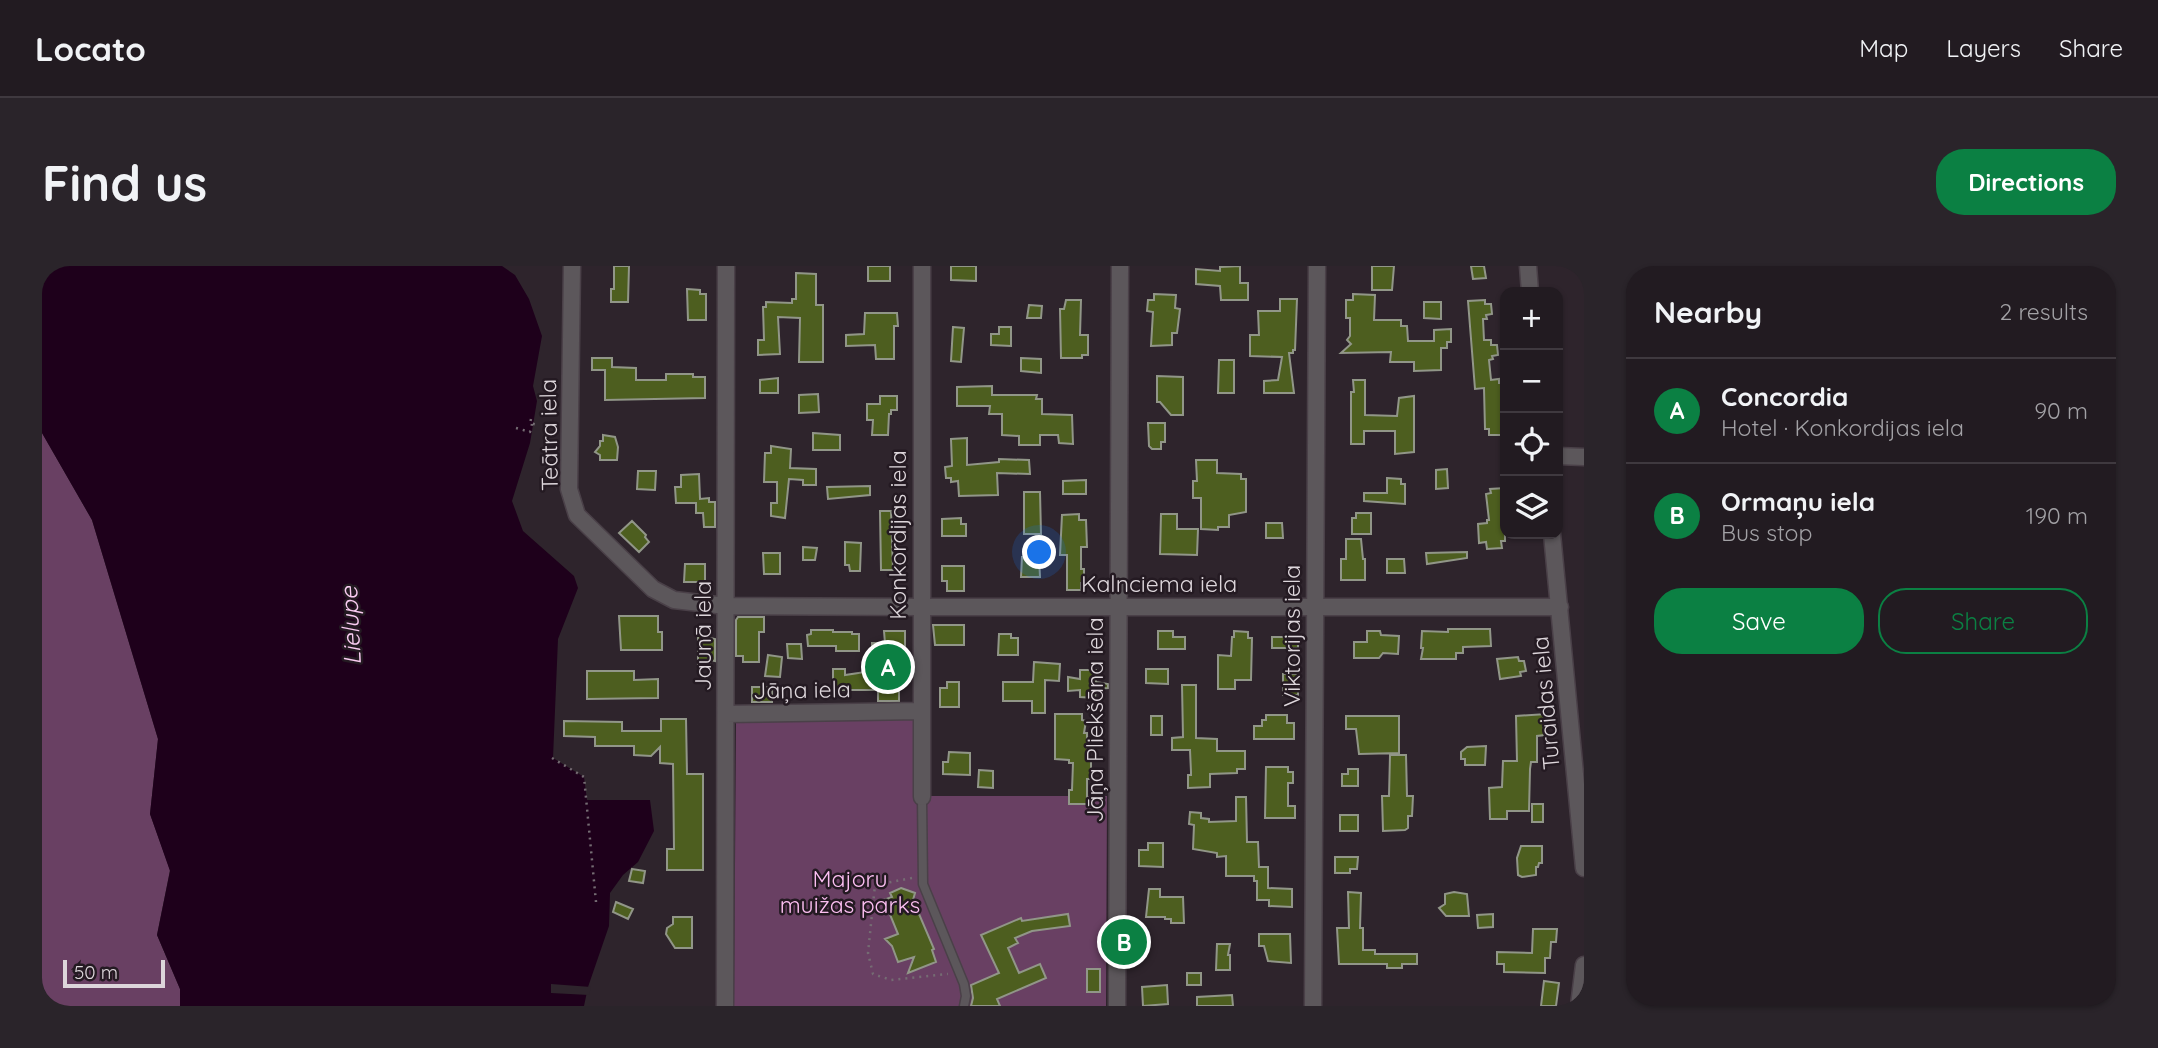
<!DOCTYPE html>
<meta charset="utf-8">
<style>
body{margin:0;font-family:Quicksand,sans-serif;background:#2a242a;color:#f1f3f6}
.controls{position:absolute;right:21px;top:21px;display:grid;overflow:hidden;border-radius:14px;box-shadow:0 2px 5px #0004}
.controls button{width:63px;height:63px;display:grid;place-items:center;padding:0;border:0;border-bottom:2px solid #3f393f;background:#221b21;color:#f1f3f6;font:35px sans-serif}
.scale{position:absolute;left:21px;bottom:18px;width:102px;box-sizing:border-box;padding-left:7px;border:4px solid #ddd6db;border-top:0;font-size:19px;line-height:24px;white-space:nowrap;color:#ddd6db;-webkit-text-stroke:5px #241a22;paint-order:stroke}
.you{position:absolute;left:998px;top:287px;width:24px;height:24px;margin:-18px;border:5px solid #fff;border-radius:50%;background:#1a73e8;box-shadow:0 0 0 10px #1a73e833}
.badge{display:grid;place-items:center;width:46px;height:46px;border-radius:50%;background:#0b8043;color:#fff;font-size:23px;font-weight:700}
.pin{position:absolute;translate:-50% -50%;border:4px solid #fff;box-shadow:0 2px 7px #0006}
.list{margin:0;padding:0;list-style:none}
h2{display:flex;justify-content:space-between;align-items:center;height:91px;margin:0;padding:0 28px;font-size:30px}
h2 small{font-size:23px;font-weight:400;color:#a2a1a5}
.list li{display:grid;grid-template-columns:46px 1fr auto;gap:21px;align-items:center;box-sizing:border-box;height:105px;padding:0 28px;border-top:2px solid #3f393f}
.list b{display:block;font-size:26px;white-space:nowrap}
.list p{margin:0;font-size:23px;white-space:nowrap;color:#a2a1a5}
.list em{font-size:23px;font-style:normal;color:#a2a1a5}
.actions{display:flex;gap:14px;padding:21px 28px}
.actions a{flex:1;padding:16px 0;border:2px solid #0b8043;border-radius:28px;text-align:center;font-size:24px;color:#0b8043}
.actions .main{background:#0b8043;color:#fff}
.icon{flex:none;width:38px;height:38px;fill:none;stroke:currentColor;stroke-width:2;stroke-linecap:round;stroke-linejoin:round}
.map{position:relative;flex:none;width:1542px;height:740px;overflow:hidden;border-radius:28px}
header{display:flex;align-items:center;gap:42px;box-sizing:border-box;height:98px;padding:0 35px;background:#221b21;border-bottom:2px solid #3f393f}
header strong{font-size:33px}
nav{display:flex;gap:38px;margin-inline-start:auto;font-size:24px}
.intro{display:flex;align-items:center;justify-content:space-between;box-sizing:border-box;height:168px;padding:0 42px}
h1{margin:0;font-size:49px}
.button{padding:18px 32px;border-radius:28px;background:#0b8043;color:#fff;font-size:24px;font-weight:700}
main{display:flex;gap:42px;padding:0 42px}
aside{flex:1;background:#221b21;border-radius:28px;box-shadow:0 2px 5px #0004}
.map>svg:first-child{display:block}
.green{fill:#694063}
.water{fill:#1e001b}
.pier{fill:#2e242c}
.building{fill:#4d5e1f;stroke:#919688;stroke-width:2}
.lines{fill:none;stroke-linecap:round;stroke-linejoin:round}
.lane-casing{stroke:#4a4048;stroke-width:11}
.street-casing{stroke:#4a4048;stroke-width:19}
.path{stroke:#756c73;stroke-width:2.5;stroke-dasharray:2 5;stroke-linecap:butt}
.lane{stroke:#5c575b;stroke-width:8}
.street{stroke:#5c575b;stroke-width:16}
.labels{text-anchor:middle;stroke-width:5;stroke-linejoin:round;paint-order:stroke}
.street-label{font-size:23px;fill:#ddd6db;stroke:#241a22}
.park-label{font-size:23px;fill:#fcbff2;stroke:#241a22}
.water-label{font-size:24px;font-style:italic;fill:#faccf2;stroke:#241a22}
</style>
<header>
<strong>Locato</strong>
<nav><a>Map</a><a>Layers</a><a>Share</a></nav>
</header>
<div class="intro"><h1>Find us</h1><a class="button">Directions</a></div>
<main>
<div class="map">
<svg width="1542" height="740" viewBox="0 0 1542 740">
<rect width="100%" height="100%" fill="#2e242c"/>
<path class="green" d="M0,167L50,254L116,473L108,548L128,604L115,669L138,723V740H0Z
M706,452H871L873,530H1065L1064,740H692L694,457L701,456Z"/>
<path class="water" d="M0,0H460L473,9L487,33L500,70L491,120L495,135L488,177L470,235L481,265L532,310L536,322L516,373L511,492L542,511L545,534H608L612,565L596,596L581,609L568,627L567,660L546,721L542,740H138V723L115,669L128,605L108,548L116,473L50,254L0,167Z"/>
<path class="pier" d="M509,718L549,721L547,729L509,727Z"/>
<path class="building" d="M572,0H587L586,36H569V23H572Z
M826,0H848V15H826Z
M909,0H934V15L909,14Z
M1198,0V17H1206V34H1179L1178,20L1154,18V3L1178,5V1Z
M1330,0H1352L1350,24H1330Z
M1429,0H1442L1444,12L1431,13Z
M754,7L774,8V39H781V96H757L758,52L736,51L738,88L716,89V74H722L721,41H724V36L750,37V33H754Z
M645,23L658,24V28H664V54H646Z
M1112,28L1134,29L1133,42L1138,43L1135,67H1130V79L1109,80L1111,46L1105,45L1106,34H1112Z
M1311,28L1333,29L1332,54H1359V60H1365L1366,75H1392V64L1409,63V76H1405V82H1399V104L1372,105V96H1348L1349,86L1299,87L1309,78L1305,74L1308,70V52H1304V34H1311Z
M1238,33H1255L1253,84H1251V87H1247L1252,127H1222V115L1236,114L1240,91L1208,90V69H1217L1216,45H1238Z
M1024,34H1039L1038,69H1046V89H1040V92H1019L1018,43H1022Z
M1443,34V38H1449L1450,48L1444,49L1445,53H1441L1442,74H1449V79H1455L1456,89L1450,90L1451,93L1447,94L1449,114L1457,113V117H1459L1461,169H1447V163H1443L1442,122L1433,123L1426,35Z
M1382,36H1399V53L1382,52Z
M987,39L1000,40L999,52H985Z
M823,47H855L856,60H852V93H834L833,79L804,80V69L822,68Z
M911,61L922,62L919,96L909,95Z
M957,61H969V80L949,79V68H957Z
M550,92H570V101L594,102V114H624V108H651V111H663V132L563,134V104H550Z
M979,92L999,93V107L979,105Z
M1177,94H1192V127H1176Z
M1115,110L1141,111V149H1129L1118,136H1115Z
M736,112V127H718V114Z
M1311,114H1323V149L1355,150L1357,132L1372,130V186L1353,188V165H1322V178H1309V126H1312Z
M950,120V129H995L994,133H1000V148L1030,149L1031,178L1017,177L1016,169H998V179H977V170L960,169V148H947L948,140H915V121Z
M776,128L777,146L757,147V129Z
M838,130H855V144H849V148H847L846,169H830L831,154H825V138H838Z
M1106,157H1123V176H1119V183H1110L1107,180Z
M771,167L798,169V184H771Z
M561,169L573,171L576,181L575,194H558V189L553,186L558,180V175H561Z
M925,172V199L957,196V193L987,194L988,208L955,207L956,229L917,230L916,215L909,216V212H904L903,201L910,200L909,173Z
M729,180L749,183L748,202L774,203V219H761V214L747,213L743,252L729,250V237H735V216H722L723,187H729Z
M1154,194H1175V207L1199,208V213H1204V246L1187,249V261H1176V264L1159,263V232H1151V215H1155Z
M1405,203L1406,222L1394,223V204Z
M596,205H614L613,224L595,223Z
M657,208L658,233L667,232V236H673V261H662L661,247H654V237H634L633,221H639V209Z
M1345,212L1359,213V218H1363V238L1322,235V227H1345Z
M1044,214V228H1021V215Z
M828,220V229L786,233L785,221Z
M1463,222V275H1459L1460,282L1445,283L1444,276L1437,277L1436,258L1445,257V254H1447L1444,228L1449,227L1448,223Z
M982,226H998L999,268H982Z
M838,245H849L851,304H839Z
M1314,247H1329V268H1310V252H1314Z
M1037,248V254H1044L1045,281H1039V303H1042V317H1039V324H1025V289H1018L1020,249Z
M1119,248H1135V263H1156L1155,289L1118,288Z
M919,252V258H924V270H900V253Z
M590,255L604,269L603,271L607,276L597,286L577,267Z
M1224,257H1240L1241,272H1224Z
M1304,273H1319L1321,293H1323V314H1299V293H1304Z
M803,276L819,277L818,305H808L807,299H803Z
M761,281L775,282L773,294H761Z
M1425,286V292L1385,298L1384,287Z
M721,287H738V308H722Z
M980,291H997L998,311H979Z
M1345,293H1362L1363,307H1345Z
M643,298H663V316H642Z
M900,300H922V325H905V315H900Z
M577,350H616V366H620V384H579Z
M696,351H722V366H717V396H701V390H694V354Z
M891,359H922V379H893Z
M1406,363H1448L1449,380L1421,381V387H1414V393H1379L1381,382H1379L1380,365L1406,366Z
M769,364H791V366H810V368H817V385H794V380H766L765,369L769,368Z
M842,365H863V403H857V435H836V424H791V403H803V409L830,405V377H843Z
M1116,365H1131V371H1143V383H1116Z
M1192,365L1206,366V372H1210L1209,414H1193V423H1176V389L1189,390L1190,371H1192Z
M1325,365H1338L1339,369L1357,370L1356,388L1341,387L1337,392H1312V376H1325Z
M957,368H969V372H976V389H956Z
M656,369H668V372L673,373V395L668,394V398H656Z
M1230,371H1256V382H1230Z
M745,378H759L760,393L746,392Z
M726,389L740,391L738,411L723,410Z
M1476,391L1477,395H1482L1484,405L1478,406L1479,410L1458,413L1455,393Z
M992,396L1018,398L1017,415L1003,414V447H990V435H961V416H991Z
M1104,403H1126V418L1104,417Z
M1038,404H1054V416L1066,418V422L1054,423L1053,432L1038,431V424L1026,425V411L1038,413Z
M545,405H592V414L616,413V432L545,433Z
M1241,408H1256V429H1241Z
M905,416H917V441H898V422H905Z
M1140,419H1154V472L1175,473V485H1203V503H1195V507L1168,508V521L1146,522V509H1149V506L1148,484H1130V472L1141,471Z
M710,421H730V436H710Z
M1013,448H1040V454L1044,455L1042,467H1045V494H1049V513H1045V538H1027V524H1030L1031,497H1027V494L1013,493Z
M1504,448L1503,469L1495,470V496H1489L1488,503L1487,545H1465V553H1448L1447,522L1460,521L1461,495H1475L1474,450Z
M1224,449H1245V457H1252V473H1212V460H1220V454H1224Z
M1109,450H1120V469H1109Z
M1304,450H1357V487L1317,488L1314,463H1304Z
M619,453H644L645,508H661V604H625V583H632L631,498L618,497V481L609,490L592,489V480H553V471L522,470V455L580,456V465H619Z
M1444,480L1443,499H1423V493H1419V486L1425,481Z
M907,486L928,487V509L901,508V496H906Z
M1348,489H1364L1365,530H1371L1370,550H1366V562L1363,564L1341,565L1340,530H1347Z
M1224,501H1246V506H1251V517H1246V540H1253V552H1223Z
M1306,503H1316V520H1300V508H1306Z
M937,504L951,505V522L936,521Z
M1194,531H1204L1205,576H1216L1217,601H1226V622L1250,623V641L1227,640V634H1215V615H1212V610H1184V590L1175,591V587L1151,583L1152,559L1147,558L1148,546L1159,547V552L1167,553V556L1194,555Z
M1490,538H1501V556H1490Z
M1298,549H1316V565H1298Z
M1106,577H1121V601L1097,600V584H1106Z
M1479,580H1500V597H1497L1496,601H1494V609L1480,611L1476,609L1475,592Z
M1293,591H1316L1315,603H1308V607H1293Z
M590,603L603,605L601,617L587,615Z
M859,622L873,627L871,634L892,683L890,684L894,696L866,707L872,691L856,696L850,680L843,673L856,668L847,646L844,643L842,634L850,631L848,627Z
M1107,623H1118V631H1141L1142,657H1129V653H1123V651H1104Z
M1306,626L1319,627L1318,662H1321V684H1333V688H1375V698H1360V702H1345V698H1297L1295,662H1307Z
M1412,626L1425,628L1427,650H1404L1397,642L1403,638V628Z
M574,636L591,643L586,653L571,646Z
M1026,648L1028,660L990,665L973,672L976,677L966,682L977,707L998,698L1004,712L955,733L958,740H929L931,732L929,719L957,707L939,669L979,652L980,655Z
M1451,648V661L1436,662L1435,649Z
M631,651H650V682H633L624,668L625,662L631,658Z
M1491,663H1515L1514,676H1509L1508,692H1503V707L1462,706V698H1455V686L1490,687Z
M1217,668H1248L1249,697L1226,695L1222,680H1217Z
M1175,678H1188L1186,689H1188V704H1174Z
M1045,703H1058V726H1045Z
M1145,707H1159V719H1145Z
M1502,715L1517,717L1514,740H1499Z
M1125,719L1126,738L1101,740L1100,721Z
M1190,729L1191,740H1155V731Z"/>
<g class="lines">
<defs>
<path id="lane" d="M880,531L881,618L922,718L924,730L922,740"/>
<path id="street" d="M530,0L527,223L535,249L611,323L632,334L684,340L879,341H1518
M1486,0L1488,26
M1516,190L1542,191
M1510,268L1542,602
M684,448L878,445
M880,531V0
M683,740L684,0
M1075,740L1078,0
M1271,740L1275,0
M1537,740L1542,699"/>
</defs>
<use href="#lane" class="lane-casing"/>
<use href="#street" class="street-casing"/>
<path class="path" d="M489,153L488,157L496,159
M474,162L488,166L490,158
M510,492L542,511L554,636
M870,612L833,619L826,687L831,708L849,714L906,708"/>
<use href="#lane" class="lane"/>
<use href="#street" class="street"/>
</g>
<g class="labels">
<g class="street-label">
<text transform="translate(507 169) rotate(-91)" y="8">Teātra iela</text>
<text transform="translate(856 269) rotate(-90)" y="8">Konkordijas iela</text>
<text x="1117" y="326">Kalnciema iela</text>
<text transform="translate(661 370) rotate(-90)" y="8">Jaunā iela</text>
<text transform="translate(1250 370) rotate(-90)" y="8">Viktorijas iela</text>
<text transform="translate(760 424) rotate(-1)" y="8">Jāņa iela</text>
<text transform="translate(1504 437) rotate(-95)" y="8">Turaidas iela</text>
<text transform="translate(1053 454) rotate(-90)" y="8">Jāņa Pliekšāna iela</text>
</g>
<g class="park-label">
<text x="808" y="621">Majoru<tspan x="808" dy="26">muižas parks</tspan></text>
</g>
<g class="water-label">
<text transform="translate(309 360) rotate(-93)" y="8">Lielupe</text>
</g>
</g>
</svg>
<div class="controls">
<button>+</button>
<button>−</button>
<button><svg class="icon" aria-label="locate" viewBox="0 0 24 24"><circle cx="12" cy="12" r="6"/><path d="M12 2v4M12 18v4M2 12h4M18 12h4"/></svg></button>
<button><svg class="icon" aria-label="layers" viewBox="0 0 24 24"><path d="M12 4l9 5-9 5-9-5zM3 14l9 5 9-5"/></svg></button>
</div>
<div class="scale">50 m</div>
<div class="you"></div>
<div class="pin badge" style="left:846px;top:401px">A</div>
<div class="pin badge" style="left:1082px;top:676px">B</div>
</div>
<aside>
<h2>Nearby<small>2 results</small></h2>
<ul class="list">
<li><span class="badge">A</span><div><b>Concordia</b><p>Hotel · Konkordijas iela</p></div><em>90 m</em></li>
<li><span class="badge">B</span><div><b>Ormaņu iela</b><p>Bus stop</p></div><em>190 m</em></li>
</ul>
<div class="actions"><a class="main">Save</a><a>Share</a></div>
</aside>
</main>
